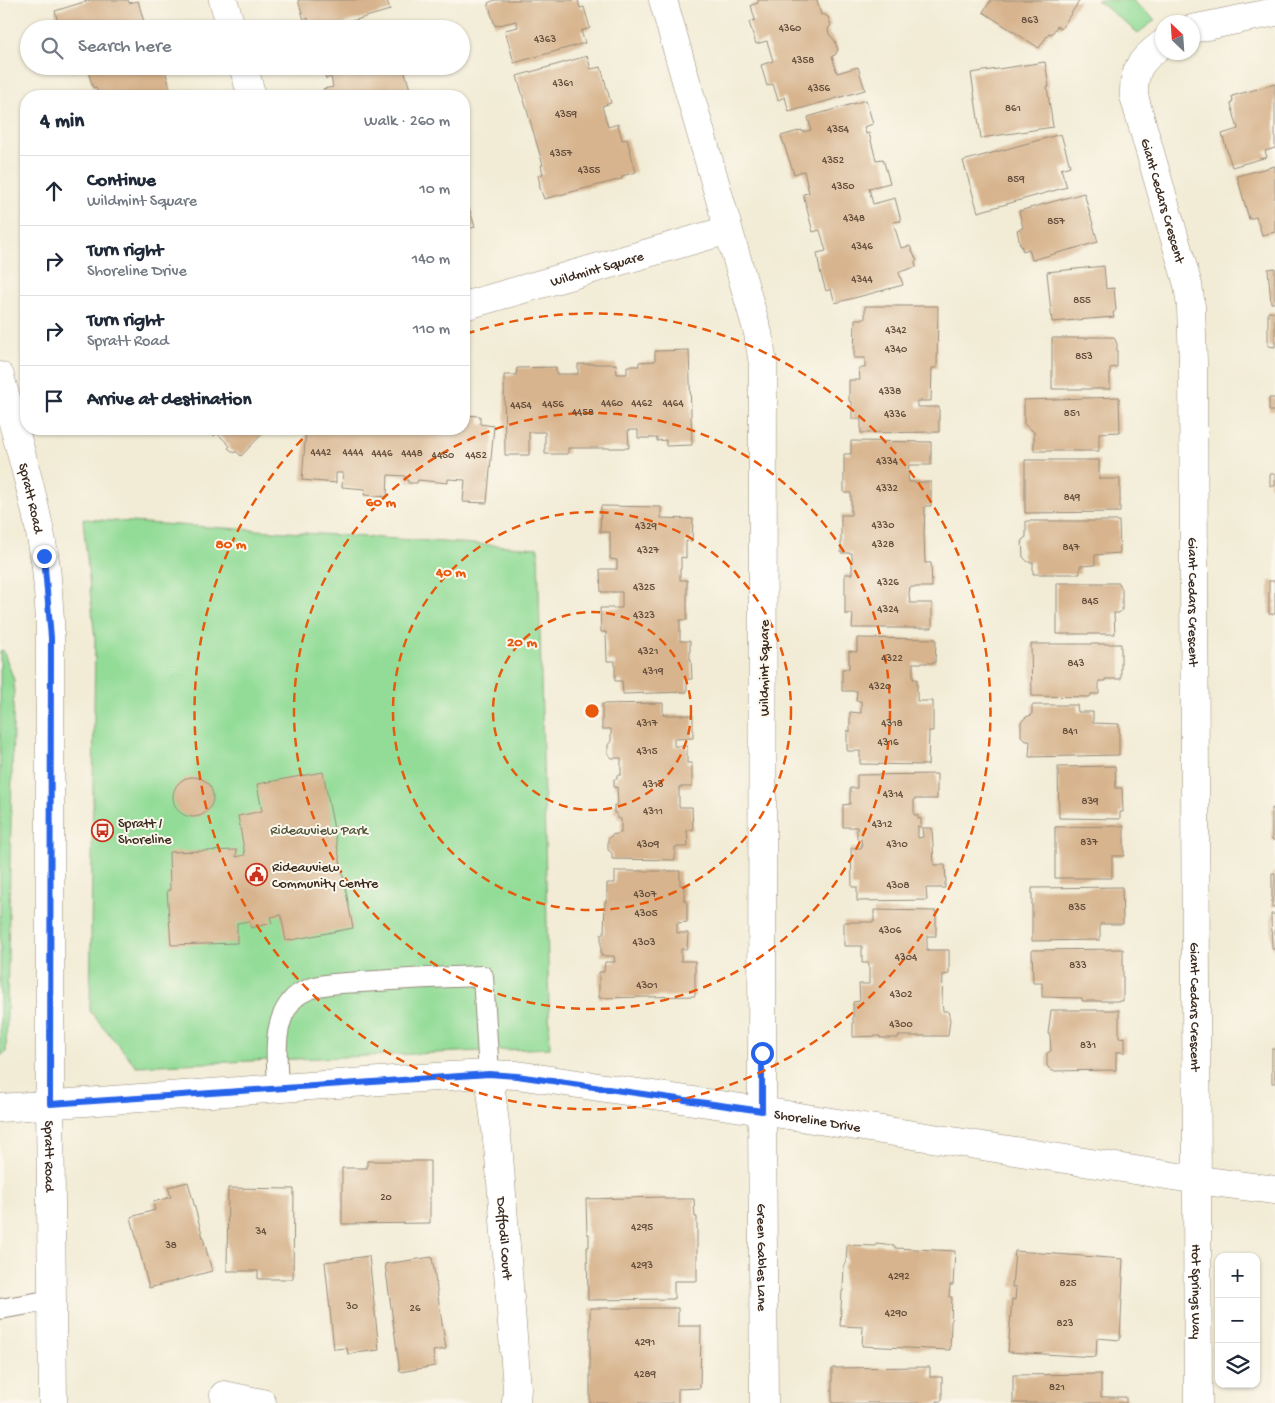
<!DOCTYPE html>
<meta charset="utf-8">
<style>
body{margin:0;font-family:"Gochi Hand",sans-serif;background:#f2f2f3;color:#1f2937}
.controls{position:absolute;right:15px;bottom:15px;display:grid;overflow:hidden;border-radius:10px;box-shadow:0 1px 4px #0004}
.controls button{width:45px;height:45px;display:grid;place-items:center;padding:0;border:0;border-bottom:1px solid #e0e1e3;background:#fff;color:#1f2937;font:25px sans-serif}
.compass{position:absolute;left:1155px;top:15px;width:45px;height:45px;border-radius:50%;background:#fff;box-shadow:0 1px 4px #0004;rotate:335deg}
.stop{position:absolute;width:15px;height:15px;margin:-11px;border:4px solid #2563eb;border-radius:50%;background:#fff}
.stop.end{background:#2563eb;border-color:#fff;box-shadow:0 1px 5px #0008}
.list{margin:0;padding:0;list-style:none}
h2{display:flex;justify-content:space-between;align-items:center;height:65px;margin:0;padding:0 20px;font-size:21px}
h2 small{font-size:16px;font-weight:400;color:#747a83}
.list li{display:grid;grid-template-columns:32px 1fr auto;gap:15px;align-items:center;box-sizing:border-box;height:70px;padding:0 20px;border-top:1px solid #e0e1e3}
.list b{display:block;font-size:19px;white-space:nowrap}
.list p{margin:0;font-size:16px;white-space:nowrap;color:#747a83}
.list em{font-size:16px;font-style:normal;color:#747a83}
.icon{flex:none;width:28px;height:28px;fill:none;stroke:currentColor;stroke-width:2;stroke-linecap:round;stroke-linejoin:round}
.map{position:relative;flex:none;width:1275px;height:1403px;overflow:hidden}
.search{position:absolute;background:#fff;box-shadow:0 1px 4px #0004;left:20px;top:20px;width:450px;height:55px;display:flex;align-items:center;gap:12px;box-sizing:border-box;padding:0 18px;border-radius:28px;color:#747a83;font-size:19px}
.panel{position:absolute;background:#fff;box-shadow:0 1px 4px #0004;left:20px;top:90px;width:450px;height:345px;border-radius:20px}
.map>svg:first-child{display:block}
.green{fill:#93dc97;stroke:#67835a}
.building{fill:#d7b48d}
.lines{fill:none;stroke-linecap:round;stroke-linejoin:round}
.service-casing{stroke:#968b7a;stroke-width:22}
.minor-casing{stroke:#968b7a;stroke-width:29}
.tertiary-casing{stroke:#968b7a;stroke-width:29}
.service{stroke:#fff;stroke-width:20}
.minor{stroke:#fff;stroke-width:28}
.tertiary{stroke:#fff;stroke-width:28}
.route{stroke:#2563eb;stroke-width:6}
.ring{fill:none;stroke:#e8590c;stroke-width:2.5;stroke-dasharray:9 6}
.labels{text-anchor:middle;stroke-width:4;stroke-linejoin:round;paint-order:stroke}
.number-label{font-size:11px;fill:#624c3a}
.street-label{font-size:14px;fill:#3b2a1e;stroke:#fbf7ec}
.poi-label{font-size:14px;fill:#3b2a1e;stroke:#fbf7ec;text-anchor:start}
.park-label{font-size:14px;fill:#51563c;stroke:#fbf7ec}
.centre{fill:#e8590c;stroke:#fbf7ec;stroke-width:2.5}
.ring-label{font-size:15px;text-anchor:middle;font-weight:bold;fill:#e8590c;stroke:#fbf7ec;stroke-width:4;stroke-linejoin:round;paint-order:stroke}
</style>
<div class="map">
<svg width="1275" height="1403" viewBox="0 0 1275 1403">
<rect width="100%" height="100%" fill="#fbf7ec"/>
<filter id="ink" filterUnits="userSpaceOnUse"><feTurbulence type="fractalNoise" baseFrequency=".02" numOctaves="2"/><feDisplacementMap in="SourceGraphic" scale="10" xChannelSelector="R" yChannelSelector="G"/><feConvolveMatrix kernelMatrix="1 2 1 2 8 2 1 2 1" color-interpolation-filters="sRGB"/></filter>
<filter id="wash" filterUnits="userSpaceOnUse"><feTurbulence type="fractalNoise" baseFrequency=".0096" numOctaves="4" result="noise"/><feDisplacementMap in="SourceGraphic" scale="20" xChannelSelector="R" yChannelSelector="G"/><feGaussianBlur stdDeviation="1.12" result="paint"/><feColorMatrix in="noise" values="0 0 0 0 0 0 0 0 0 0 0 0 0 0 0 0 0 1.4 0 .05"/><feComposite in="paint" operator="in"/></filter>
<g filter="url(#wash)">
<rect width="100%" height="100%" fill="#f2ecd6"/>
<path class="green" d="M1097,0H1132L1155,20L1138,33Z
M83,519L538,548L550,1048L136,1066L90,1011L95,640Z
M3,650L14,680L6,1052L0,1056V651Z"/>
<g id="blocks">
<path class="building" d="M90,0H128L129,3L138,1L146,29H60L55,11Z
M298,0H387L390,10L324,29H311L308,18L304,20Z
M495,0H578L580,8L584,7L590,28L581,31L585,43L514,63L505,30L518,27L516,21L495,26L488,3Z
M758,0H817L821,15L823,14L828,17L831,25L828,29L829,34L835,41L838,50L835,55L832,56L837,73L858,67L865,90L789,112L785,97L778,100L773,84L767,86L761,65L773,61L767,41L756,44L749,22L755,20L751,5L758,3Z
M991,0H1080L1061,29L1057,26L1052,34L1049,33L1039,48L983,12Z
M587,56L591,69L601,67L611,103L602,106L608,127L618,124L622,140L627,139L636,172L622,176V179L544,199L539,185H540L538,175L543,174L541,165H543L517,76Z
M1045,62L1049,87H1047L1053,127L981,138L971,73Z
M71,66H164L172,95L99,96L96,87L93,88L87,67L72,72Z
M322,66H403L412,96H325L323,89L333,87L331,77L326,79Z
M1275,84V148L1265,151L1267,157L1232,167L1222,134L1238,129L1231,104L1233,100L1232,96Z
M866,100L873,124L864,127L866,134L869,133L876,160L883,159L890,183L869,188L873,204L895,198L901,221L893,222L901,248L910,246L917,261H915L916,267L899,272L903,285L835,303L831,289L826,291L820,271L817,253L826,251L820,230L813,232L803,194L809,193L804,171L794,174L781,136L802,130V132L811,130L808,117Z
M1061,134L1070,166L1061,169L1067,187L978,212L963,161Z
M1275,166V232L1262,235L1256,217L1249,219L1237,176Z
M1084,193L1098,242L1032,260L1029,249L1023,251L1021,245H1020L1017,230L1023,228L1019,211Z
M468,204L475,227L464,230V205Z
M1104,266L1106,289L1114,288L1116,310L1113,313L1114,317L1052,322L1047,272Z
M1275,268V303H1271L1268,269Z
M865,306H938L937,368H932L931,401H917V407H939V432L861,433V419H852V402L849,401V380H860L859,368H865V358H854L855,319H865Z
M1268,312H1275V347L1268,346Z
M1088,337H1114L1117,344V367L1110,368V389H1052V338H1088Z
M689,350L692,445L666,446V440L657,441V438H638V430H628L629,448H568V454H545V432H529V455H505L504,375H516L517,368L556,367V374H578V364H616L617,374H627V366H639V362L655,361V351Z
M1119,397L1120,432L1099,433V451H1034V432L1024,424V400Z
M1269,398H1275V411H1269Z
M464,415L480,416V424L494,426L487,503L463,502L465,480L448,479V483L418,480L417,483H408V480H405V476L388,475L387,497L364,495L365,489L342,487L343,473H336V483L302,480L306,429H464Z
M206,429H267L241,456L236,451L235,453L228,448L230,446L217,433L214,436Z
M851,441L931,442V465H909L908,473L909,482H931V506H925L924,534L925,563H931L932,587H910L909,594L910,603H932V628H852L853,614H845V574H852V553H841V515H851V493H844V454H851Z
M1025,460H1099V479H1120V512L1025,513Z
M1270,474H1275V486H1270Z
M601,506L661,507V518L693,519L692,541H686V558L681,557V569H680V580H687V620H680V641H690V659H691L692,679H687V692L623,694L622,681H615V661H607L606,632H601L600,608H622V592H601L600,569H617V560L610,559V532H600Z
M1026,521H1119L1120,553L1095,555V565L1080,566V574H1033V562H1028L1023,557L1022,540L1026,537Z
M1269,581H1275V614H1269Z
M1057,583H1119L1122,589V610L1119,613H1114L1115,634H1057Z
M857,638L936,639L935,663H913V679H917V701H933V731H929L928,765L860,764V751H847V730L850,732V712L861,713V701H856L857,691H842V669H849V651L857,652Z
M1031,644H1121V679H1105V681H1099V694H1091L1090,697L1032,696Z
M663,703V715H693V738L674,739V746H687V763H692V787H679V807H692L693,830H687L688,847H675V860L612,859V853L608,850V839L612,835L621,833V819L617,818V813H614V805H618L617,787L614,788V779H617V775H621V758H612L608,754V745L611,741V729H602V704Z
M1032,705H1077L1078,712H1093V723L1119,724V755L1029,757L1030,741H1026L1021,736V722L1026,717L1032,715Z
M1115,766L1116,788H1122L1123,812H1120V819L1059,818L1058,767Z
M323,772L353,928L286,941L281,915L270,917L272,923L251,928L249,921L237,923V943L171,945L167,890H170L169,852L237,850L236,857L245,855L238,816L262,811L257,784Z
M937,774V799H914V815H918V819L921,818V827L918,826V838L923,837L922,828H932L934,865H945L946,882H945V888H926L927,900L857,901V887H852L851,848H862L861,839H857V827H843V805L850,804V788H857V775Z
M173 797a20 20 0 1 1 40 0a20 20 0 1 1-40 0Z
M1272,808L1275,809V840H1272Z
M1124,826V856H1112V878H1055V827Z
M615,871H680V885H684V901H687V922L677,923V933H688L687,949H681V961H695V996L599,998V972H604L605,962H615L614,956H601V934H604L605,901H607V883H615Z
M1272,873H1275V907H1272Z
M1122,887L1123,924H1100V940L1032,941V888Z
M874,910L936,911V936H927V950H949V974L943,975L942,1002L943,1011H948L950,1020L948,1036H898V1038H880V1036L853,1037V1002L860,1001L859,984H869V963H862V946H844V922H874Z
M1271,914H1275V949H1272Z
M1123,949V1001H1082V998L1042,997V983H1033L1032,950Z
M1051,1010H1119V1038L1125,1037V1052H1116V1070L1052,1071L1047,1066V1053L1051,1051L1050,1035L1048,1034Z
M1272,1049H1275V1083H1272Z
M367,1161H430V1223L342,1224V1168H367Z
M188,1182L212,1271L149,1288L131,1217L155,1210L153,1202L171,1197L168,1187Z
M228,1188L294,1189L293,1279H258V1271H227Z
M665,1197V1199H694L695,1217H697V1281H674V1299L588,1300L587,1247H589V1234H587L586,1199Z
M876,1244L895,1246V1248L955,1251L953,1285H950L949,1297H952L950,1350L862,1346L863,1327L840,1326L842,1291H843L844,1264H846L847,1245L876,1246Z
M1015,1251L1123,1259L1122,1277H1123L1120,1340L1097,1338L1096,1357L1008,1352L1012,1299L1015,1300L1016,1287H1012Z
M369,1256L379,1350L348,1354L347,1348L334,1349L325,1262Z
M432,1257L446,1349L433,1351L435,1366L400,1372L385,1264Z
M590,1308H678V1326H701L700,1388L678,1389V1403H590Z
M930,1367V1377H942V1401H937V1403H832V1368Z
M1101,1374V1397H1126V1403H1013V1375Z"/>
</g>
</g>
<g filter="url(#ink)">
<use href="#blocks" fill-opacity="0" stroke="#968b7a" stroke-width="1"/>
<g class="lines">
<defs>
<path id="service" d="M278,1088C277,1060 272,1026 290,1003C296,994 309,988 319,986C332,983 347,983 361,982C402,979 442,977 483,976L489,1074
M0,1309L52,1300"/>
<g id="minor">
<path d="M223,0L232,29"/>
<path id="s1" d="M663,0L758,333L763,364L762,1111L764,1403"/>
<path d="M1192,29L1275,12"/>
<path id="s2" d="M1162,44C1141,60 1133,69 1134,96L1188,285L1191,307L1193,362L1198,1403"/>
<path d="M243,66L252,96"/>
<path id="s3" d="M464,306L728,230"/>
<path id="s4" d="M489,1074L499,1156L517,1388L516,1403"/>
<path d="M224,1395L262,1403"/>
</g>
<g id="tertiary">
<path id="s5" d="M0,376C16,435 34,494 44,554C48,575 48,597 50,619V1104L53,1403"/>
<path id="s6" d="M0,1108L450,1076L489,1074L517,1075L762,1111L1198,1180L1275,1190"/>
</g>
</defs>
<use href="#service" class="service-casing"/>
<use href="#minor" class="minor-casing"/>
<use href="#tertiary" class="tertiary-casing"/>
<use href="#service" class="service"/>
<use href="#minor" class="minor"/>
<use href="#tertiary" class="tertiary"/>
</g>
</g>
<g class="lines" filter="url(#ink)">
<path class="route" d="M44,556L51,638L50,1104L489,1074L517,1076L762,1111V1053"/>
</g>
<g class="ring">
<circle cx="592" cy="711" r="99"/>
<circle cx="592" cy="711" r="199"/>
<circle cx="592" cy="711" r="298"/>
<path d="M466 334A398 398 0 1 1 311 430"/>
</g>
<defs>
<symbol id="bus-ring" viewBox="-11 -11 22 22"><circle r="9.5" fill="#fbf7ec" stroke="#c8321e" stroke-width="1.5"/><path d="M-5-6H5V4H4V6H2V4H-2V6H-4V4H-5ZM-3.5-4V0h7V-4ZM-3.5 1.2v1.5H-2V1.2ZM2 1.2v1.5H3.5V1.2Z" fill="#c8321e"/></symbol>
<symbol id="civic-ring" viewBox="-11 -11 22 22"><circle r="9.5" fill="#fbf7ec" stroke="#c8321e" stroke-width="1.5"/><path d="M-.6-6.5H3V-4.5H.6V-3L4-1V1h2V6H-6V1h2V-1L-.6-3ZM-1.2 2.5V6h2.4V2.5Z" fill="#c8321e"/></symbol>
</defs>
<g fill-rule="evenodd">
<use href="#bus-ring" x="90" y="818" width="25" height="25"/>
<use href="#civic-ring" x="244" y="862" width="25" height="25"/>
</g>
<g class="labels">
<g class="number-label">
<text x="1030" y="23">863</text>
<text x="790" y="31">4360</text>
<text x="545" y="42">4363</text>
<text x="803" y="63">4358</text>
<text x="563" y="86">4361</text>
<text x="819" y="91">4356</text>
<text x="1013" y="111">861</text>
<text x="566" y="117">4359</text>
<text x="838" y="132">4354</text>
<text x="561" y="156">4357</text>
<text x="833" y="163">4352</text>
<text x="589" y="173">4355</text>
<text x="1016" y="182">859</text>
<text x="843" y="189">4350</text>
<text x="854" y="221">4348</text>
<text x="1056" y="224">857</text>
<text x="862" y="249">4346</text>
<text x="862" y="282">4344</text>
<text x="1082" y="303">855</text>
<text x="896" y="333">4342</text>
<text x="896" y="352">4340</text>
<text x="1084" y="359">853</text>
<text x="890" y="394">4338</text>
<text x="612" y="406">4460</text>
<text x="642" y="406">4462</text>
<text x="673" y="406">4464</text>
<text x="553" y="407">4456</text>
<text x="521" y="408">4454</text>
<text x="583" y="415">4458</text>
<text x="1072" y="416">851</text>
<text x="895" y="417">4336</text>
<text x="321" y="455">4442</text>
<text x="353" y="455">4444</text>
<text x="382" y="456">4446</text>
<text x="412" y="456">4448</text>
<text x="443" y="458">4450</text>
<text x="476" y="458">4452</text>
<text x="887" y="464">4334</text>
<text x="887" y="491">4332</text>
<text x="1072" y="500">849</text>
<text x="883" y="528">4330</text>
<text x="646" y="529">4329</text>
<text x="883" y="547">4328</text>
<text x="1071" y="550">847</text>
<text x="648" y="553">4327</text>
<text x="888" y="585">4326</text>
<text x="644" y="590">4325</text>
<text x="1090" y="604">845</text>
<text x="888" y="612">4324</text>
<text x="644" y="618">4323</text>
<text x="648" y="654">4321</text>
<text x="892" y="661">4322</text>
<text x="1076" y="666">843</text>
<text x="653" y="674">4319</text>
<text x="880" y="689">4320</text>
<text x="647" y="726">4317</text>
<text x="892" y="726">4318</text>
<text x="1070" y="734">841</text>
<text x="888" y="745">4316</text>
<text x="647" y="754">4315</text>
<text x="653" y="787">4313</text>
<text x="893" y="797">4314</text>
<text x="1090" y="804">839</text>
<text x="653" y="814">4311</text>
<text x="882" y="827">4312</text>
<text x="1089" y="845">837</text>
<text x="648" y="847">4309</text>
<text x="897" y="847">4310</text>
<text x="898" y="888">4308</text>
<text x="645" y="897">4307</text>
<text x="1077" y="910">835</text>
<text x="646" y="916">4305</text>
<text x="890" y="933">4306</text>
<text x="644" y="945">4303</text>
<text x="906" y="960">4304</text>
<text x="1078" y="968">833</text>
<text x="647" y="988">4301</text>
<text x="901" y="997">4302</text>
<text x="901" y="1027">4300</text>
<text x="1088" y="1048">831</text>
<text x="386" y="1200">20</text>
<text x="642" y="1230">4295</text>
<text x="261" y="1234">34</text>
<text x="171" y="1248">38</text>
<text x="642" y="1268">4293</text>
<text x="899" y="1279">4292</text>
<text x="1068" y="1286">825</text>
<text x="352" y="1309">30</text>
<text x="415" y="1311">26</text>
<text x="896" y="1316">4290</text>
<text x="1065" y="1326">823</text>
<text x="645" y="1345">4291</text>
<text x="645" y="1377">4289</text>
<text x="1057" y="1390">821</text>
</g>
<g class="street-label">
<text dy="5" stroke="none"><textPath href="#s2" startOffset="171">Giant Cedars Crescent</textPath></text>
<text dy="5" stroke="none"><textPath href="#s3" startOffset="138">Wildmint Square</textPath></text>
<text dy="5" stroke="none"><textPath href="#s5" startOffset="126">Spratt Road</textPath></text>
<text dy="5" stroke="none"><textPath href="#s2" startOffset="576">Giant Cedars Crescent</textPath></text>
<text transform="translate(763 668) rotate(-90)" y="5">Wildmint Square</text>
<text dy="5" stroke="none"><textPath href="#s2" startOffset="981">Giant Cedars Crescent</textPath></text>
<text dy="5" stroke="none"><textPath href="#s6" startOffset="822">Shoreline Drive</textPath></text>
<text dy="5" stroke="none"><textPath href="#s5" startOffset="786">Spratt Road</textPath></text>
<text dy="5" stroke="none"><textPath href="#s4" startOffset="165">Daffodil Court</textPath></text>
<text dy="5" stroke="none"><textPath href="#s1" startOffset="1271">Green Gables Lane</textPath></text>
<text dy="5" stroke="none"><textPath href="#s2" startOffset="1266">Hot Springs Way</textPath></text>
</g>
<g class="poi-label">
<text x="118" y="827">Spratt /<tspan x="118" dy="16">Shoreline</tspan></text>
<text x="272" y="871">Rideauview<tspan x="272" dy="16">Community Centre</tspan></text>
</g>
<g class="park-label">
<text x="319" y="834">Rideauview Park</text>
</g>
</g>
<circle cx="592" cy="711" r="8" class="centre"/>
<g class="ring-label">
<text x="381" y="506">60 m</text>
<text x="231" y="548">80 m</text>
<text x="451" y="576">40 m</text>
<text x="522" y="646">20 m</text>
</g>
</svg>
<div class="controls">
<button>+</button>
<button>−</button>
<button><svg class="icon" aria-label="layers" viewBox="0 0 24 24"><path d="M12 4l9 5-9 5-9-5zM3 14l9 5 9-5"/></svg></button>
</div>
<svg class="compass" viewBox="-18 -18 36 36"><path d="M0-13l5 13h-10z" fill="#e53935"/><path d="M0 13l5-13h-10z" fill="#747a83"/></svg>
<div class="stop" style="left:762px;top:1053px"></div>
<div class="stop end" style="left:44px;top:556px"></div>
<div class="search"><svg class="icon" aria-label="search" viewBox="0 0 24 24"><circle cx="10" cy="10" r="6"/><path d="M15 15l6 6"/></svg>Search here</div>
<section class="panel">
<h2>4 min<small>Walk · 260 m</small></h2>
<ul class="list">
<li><svg class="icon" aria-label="ahead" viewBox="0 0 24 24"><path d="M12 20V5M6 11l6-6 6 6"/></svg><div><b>Continue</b><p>Wildmint Square</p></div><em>10 m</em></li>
<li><svg class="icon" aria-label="right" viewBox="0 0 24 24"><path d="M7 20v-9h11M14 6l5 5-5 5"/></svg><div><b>Turn right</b><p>Shoreline Drive</p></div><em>140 m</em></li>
<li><svg class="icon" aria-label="right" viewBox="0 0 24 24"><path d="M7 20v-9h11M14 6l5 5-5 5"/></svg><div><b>Turn right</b><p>Spratt Road</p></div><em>110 m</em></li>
<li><svg class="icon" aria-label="arrive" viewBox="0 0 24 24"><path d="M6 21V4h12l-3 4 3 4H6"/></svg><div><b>Arrive at destination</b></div></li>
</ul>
</section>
</div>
